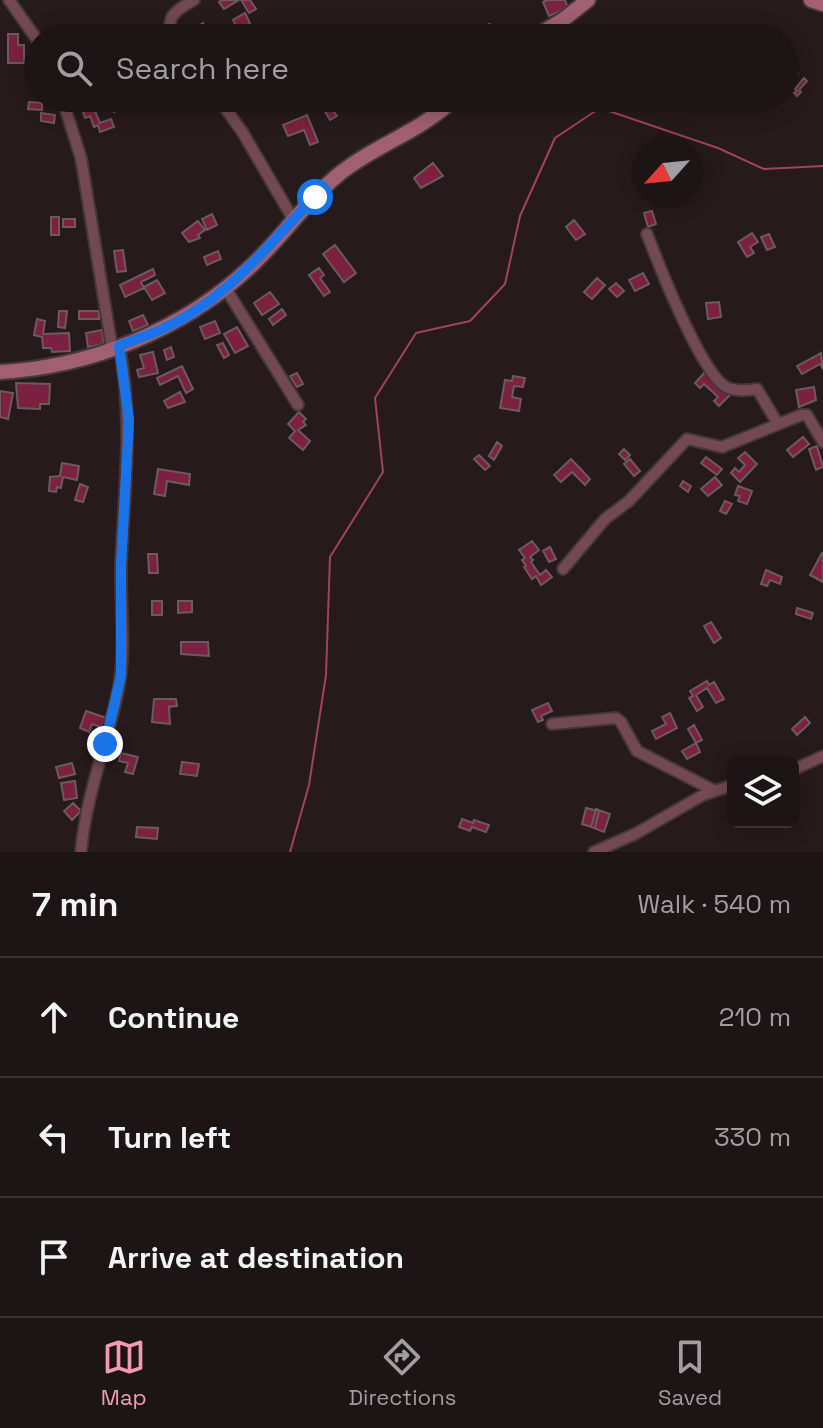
<!DOCTYPE html>
<meta charset="utf-8">
<style>
body{margin:0;font-family:"Space Grotesk",sans-serif;background:#2a2123;color:#f1f3f6}
.controls{position:absolute;right:24px;bottom:24px;display:grid;overflow:hidden;border-radius:12px;box-shadow:0 4px 20px #0003}
.controls button{width:72px;height:72px;display:grid;place-items:center;padding:0;border:0;border-bottom:2px solid #3b3335;background:#1d1416;color:#f1f3f6;font:40px sans-serif}
.compass{position:absolute;left:631px;top:136px;width:72px;height:72px;border-radius:50%;background:#1d1416;box-shadow:0 4px 20px #0003;rotate:243deg}
.stop{position:absolute;width:24px;height:24px;margin:-18px;border:6px solid #1a73e8;border-radius:50%;background:#fff}
.stop.end{background:#1a73e8;border-color:#fff;box-shadow:0 2px 8px #0008}
.list{margin:0;padding:0;list-style:none}
h2{display:flex;justify-content:space-between;align-items:center;height:104px;margin:0;padding:0 32px;font-size:34px}
h2 small{font-size:26px;font-weight:400;color:#a09ea1}
.list li{display:grid;grid-template-columns:52px 1fr auto;gap:24px;align-items:center;box-sizing:border-box;height:120px;padding:0 32px;border-top:2px solid #3b3335}
.list b{display:block;font-size:30px;white-space:nowrap}
.list em{font-size:26px;font-style:normal;color:#a09ea1}
.icon{flex:none;width:44px;height:44px;fill:none;stroke:currentColor;stroke-width:2;stroke-linecap:round;stroke-linejoin:round}
.map{position:relative;flex:none;width:823px;height:852px;overflow:hidden}
.search{position:absolute;background:#1d1416;box-shadow:0 4px 20px #0003;left:24px;right:24px;top:24px;height:88px;display:flex;align-items:center;gap:20px;box-sizing:border-box;padding:0 28px;border-radius:44px;color:#a09ea1;font-size:30px}
.sheet{height:464px;background:#1d1416}
nav{display:flex;justify-content:space-around;align-items:center;box-sizing:border-box;height:112px;border-top:2px solid #3b3335;background:#1d1416;font-size:22px;color:#a09ea1}
nav a{display:grid;justify-items:center;gap:4px}
nav .on{color:#f29ab0}
.map>svg:first-child{display:block}
.lines{fill:none;stroke-linecap:round;stroke-linejoin:round}
.stream{stroke:#a04360;stroke-width:2}
.building{fill:#7c2141;stroke:#6b5a5e;stroke-width:2}
.street-casing{stroke:#44373a;stroke-width:14}
.secondary-casing{stroke:#44373a;stroke-width:18}
.street{stroke:#724953;stroke-width:10}
.secondary{stroke:#a16071;stroke-width:14}
.route{stroke:#1a73e8;stroke-width:10}
</style>
<div class="map">
<svg width="823" height="852" viewBox="0 0 823 852">
<rect width="100%" height="100%" fill="#271a1d"/>
<g class="lines">
<path class="stream" d="M290,852L309,785L326,675L330,557L383,472L375,398L416,333L470,321L505,284L520,216L555,138L600,108L718,148L764,169L823,166"/>
</g>
<path class="building" d="M222,0H239L224,9L219,2Z
M241,0H250L256,9L249,13Z
M547,0H565L568,8L549,16L543,2Z
M245,13L250,23L238,30L233,20Z
M203,23L211,36L210,38H190L196,34L193,30Z
M489,24L506,32L503,38L483,36Z
M112,29L115,36L94,38Z
M8,34H18V45H24V63H8Z
M785,63L798,74L789,85L785,82Z
M38,78V88L33,90L30,81Z
M804,78L807,81L799,90L801,92L797,96L794,93L797,91L795,89Z
M85,98H106L109,105L95,111L100,123L111,119L114,127L100,132L98,125L94,127L90,116L85,118L83,112L90,109Z
M115,98L119,110L114,112L109,99Z
M340,98H344L348,104L334,112L337,116L330,120L323,108Z
M359,98L364,107L359,110L353,102Z
M29,102L42,103V110L28,109Z
M41,113L55,115L54,123L41,121Z
M307,115L318,142L310,145L304,130L288,136L283,125Z
M433,163L443,176L421,188L414,178Z
M652,211L656,224L648,227L644,213Z
M212,214L217,225L207,230L202,219Z
M51,217H59V235H51Z
M63,219H75V227H63Z
M574,220L585,234L576,240L566,227Z
M198,221L205,230L198,235L200,238L189,242L182,233Z
M752,233L758,242L750,247L754,253L747,257L738,242Z
M769,234L775,247L767,250L761,237Z
M335,245L356,273L344,282L323,254Z
M123,250L126,271L117,272L114,251Z
M218,251L221,259L207,265L204,257Z
M319,268L324,275L320,278L330,292L324,296L309,275Z
M153,269L155,275L141,282L144,288L125,297L120,285Z
M643,273L649,284L635,291L629,280Z
M597,278L605,285L592,299L584,292Z
M157,280L165,293L152,300L144,287Z
M616,283L624,291L617,297L609,289Z
M270,292L279,304L262,315L254,303Z
M719,302L721,317L708,319L706,303Z
M282,309L286,315L273,325L269,319Z
M59,311H67L65,328L58,327Z
M79,311H99V319H79Z
M143,315L148,325L133,331L129,321Z
M37,319L45,321L43,334L69,333L70,351L52,352L51,348H43L42,337L34,335Z
M215,321L220,333L205,339L200,327Z
M237,327L248,346L235,353L224,334Z
M102,330L104,344L88,347L86,333Z
M223,343L229,355L224,358L217,345Z
M171,347L174,357L167,360L164,350Z
M153,352L158,373L139,377L137,370L144,368L140,355Z
M821,353L823,369L820,364L802,374L797,366Z
M182,366L193,389L186,393L178,376L160,385L157,378Z
M706,371L730,395L719,406L714,401L718,397L704,384L700,388L695,383Z
M297,373L303,384L297,387L290,376Z
M513,376L525,378L523,387L514,386L512,397L521,399L519,411L500,408L505,380L512,381Z
M16,383L50,384L49,404H40V409L18,408Z
M814,387L816,400L799,407L796,390Z
M0,391L13,393L8,419L0,417Z
M180,392L185,402L168,408L164,401Z
M299,412L306,419L303,422L306,425L298,430L310,441L303,450L289,438L295,431L288,424Z
M803,437L809,444L793,457L787,450Z
M497,442L502,446L494,460L489,456Z
M817,446L823,467L816,470L809,449Z
M624,449L630,455L625,460L619,454Z
M745,452L757,464L740,482L731,473L735,468L739,472L745,465L738,458Z
M479,455L490,466L485,470L474,459Z
M706,457L722,469L717,475L701,463Z
M571,459L590,479L585,485L572,472L561,482L554,475Z
M630,459L640,471L634,476L624,464Z
M62,463L79,466L77,480L63,477L61,488L57,487L56,492L49,491L50,477L60,476Z
M158,469L190,474L189,485L167,481L165,496L154,494Z
M715,477L722,485L708,496L701,489Z
M683,481L691,486L688,492L680,486Z
M80,484L88,487L83,502L75,500Z
M738,486L752,491L747,504L738,501L740,496L735,495Z
M725,501L732,504L726,514L720,511Z
M532,541L539,550L530,557L533,560L531,562L540,575L546,570L552,577L541,585L536,576L532,579L524,567L526,566L522,560L525,558L519,550Z
M550,547L556,559L549,562L543,551Z
M822,553H823V582L810,575Z
M148,554H157L158,573H149Z
M766,570L782,577L780,584L770,580L767,586L761,584Z
M152,601H162V615H152Z
M178,601H192V612L178,613Z
M797,608L813,613L811,619L796,614Z
M711,622L721,638L714,643L704,626Z
M181,642H208L209,656L181,654Z
M707,681L709,685L714,682L724,699L716,703L707,688L696,695L703,707L697,711L689,698L693,696L690,691Z
M154,699H176L177,706L169,707L170,724L152,722Z
M548,703L552,711L541,716L543,720L538,722L532,710Z
M86,711L107,718L103,728L92,724L89,732L80,728Z
M670,713L677,728L656,739L652,731L666,724L662,717Z
M805,717L810,723L797,735L792,729Z
M694,725L702,740L696,743L688,729Z
M696,743L700,752L687,759L682,751Z
M121,753L138,757L133,774L125,772L128,763L119,761Z
M182,762L199,764L197,776L180,774Z
M72,763L75,774L59,778L56,767Z
M75,781L77,798L64,800L61,783Z
M73,803L81,811L72,820L64,811Z
M586,808L599,811L595,828L582,824Z
M596,809L610,814L604,832L591,827Z
M462,819L473,823L474,820L489,825L486,832L472,827L470,831L459,827Z
M137,827L158,828L157,839L136,837Z"/>
<g class="lines">
<defs>
<path id="street" d="M9,0L38,41
M173,38C164,17 176,10 194,0
M62,98L81,158L112,348
M218,98L243,133L293,219
M647,234C658,263 701,373 726,387C734,391 748,391 757,389L778,424
M226,289L298,405
M563,569L605,519L629,501L687,439L722,447L801,415H807L823,442
M552,724L616,718L621,722L637,751L715,791
M793,770L823,756
M81,852C86,793 108,743 119,686C126,647 120,604 121,564C124,491 134,418 119,346
M594,852L635,834L703,795L733,785"/>
<path id="secondary" d="M811,0L823,4
M533,38L564,19L588,0
M0,372C90,367 183,330 249,268C281,239 304,203 338,175C374,145 421,132 455,98"/>
</defs>
<use href="#street" class="street-casing"/>
<use href="#secondary" class="secondary-casing"/>
<use href="#street" class="street"/>
<use href="#secondary" class="secondary"/>
</g>
<g class="lines">
<path class="route" d="M105,744L121,675V566L129,420L119,346C133,340 147,336 160,330C225,302 267,246 315,197"/>
</g>
</svg>
<div class="controls">
<button><svg class="icon" aria-label="layers" viewBox="0 0 24 24"><path d="M12 4l9 5-9 5-9-5zM3 14l9 5 9-5"/></svg></button>
</div>
<svg class="compass" viewBox="-18 -18 36 36"><path d="M0-13l5 13h-10z" fill="#e53935"/><path d="M0 13l5-13h-10z" fill="#a09ea1"/></svg>
<div class="stop" style="left:315px;top:197px"></div>
<div class="stop end" style="left:105px;top:744px"></div>
<div class="search"><svg class="icon" aria-label="search" viewBox="0 0 24 24"><circle cx="10" cy="10" r="6"/><path d="M15 15l6 6"/></svg>Search here</div>
</div>
<section class="sheet">
<h2>7 min<small>Walk · 540 m</small></h2>
<ul class="list">
<li><svg class="icon" aria-label="ahead" viewBox="0 0 24 24"><path d="M12 20V5M6 11l6-6 6 6"/></svg><div><b>Continue</b></div><em>210 m</em></li>
<li><svg class="icon" aria-label="left" viewBox="0 0 24 24"><path d="M17 20v-9H6M10 6l-5 5 5 5"/></svg><div><b>Turn left</b></div><em>330 m</em></li>
<li><svg class="icon" aria-label="arrive" viewBox="0 0 24 24"><path d="M6 21V4h12l-3 4 3 4H6"/></svg><div><b>Arrive at destination</b></div></li>
</ul>
</section>
<nav>
<a class="on"><svg class="icon" aria-label="map" viewBox="0 0 24 24"><path d="M3 6l6-2 6 2 6-2v14l-6 2-6-2-6 2zM9 4v14M15 6v14"/></svg>Map</a>
<a><svg class="icon" aria-label="directions" viewBox="0 0 24 24"><path d="M12 3l9 9-9 9-9-9zM9 14v-3h6M13 9l2 2-2 2"/></svg>Directions</a>
<a><svg class="icon" aria-label="saved" viewBox="0 0 24 24"><path d="M7 4h10v16l-5-4-5 4z"/></svg>Saved</a>
</nav>
